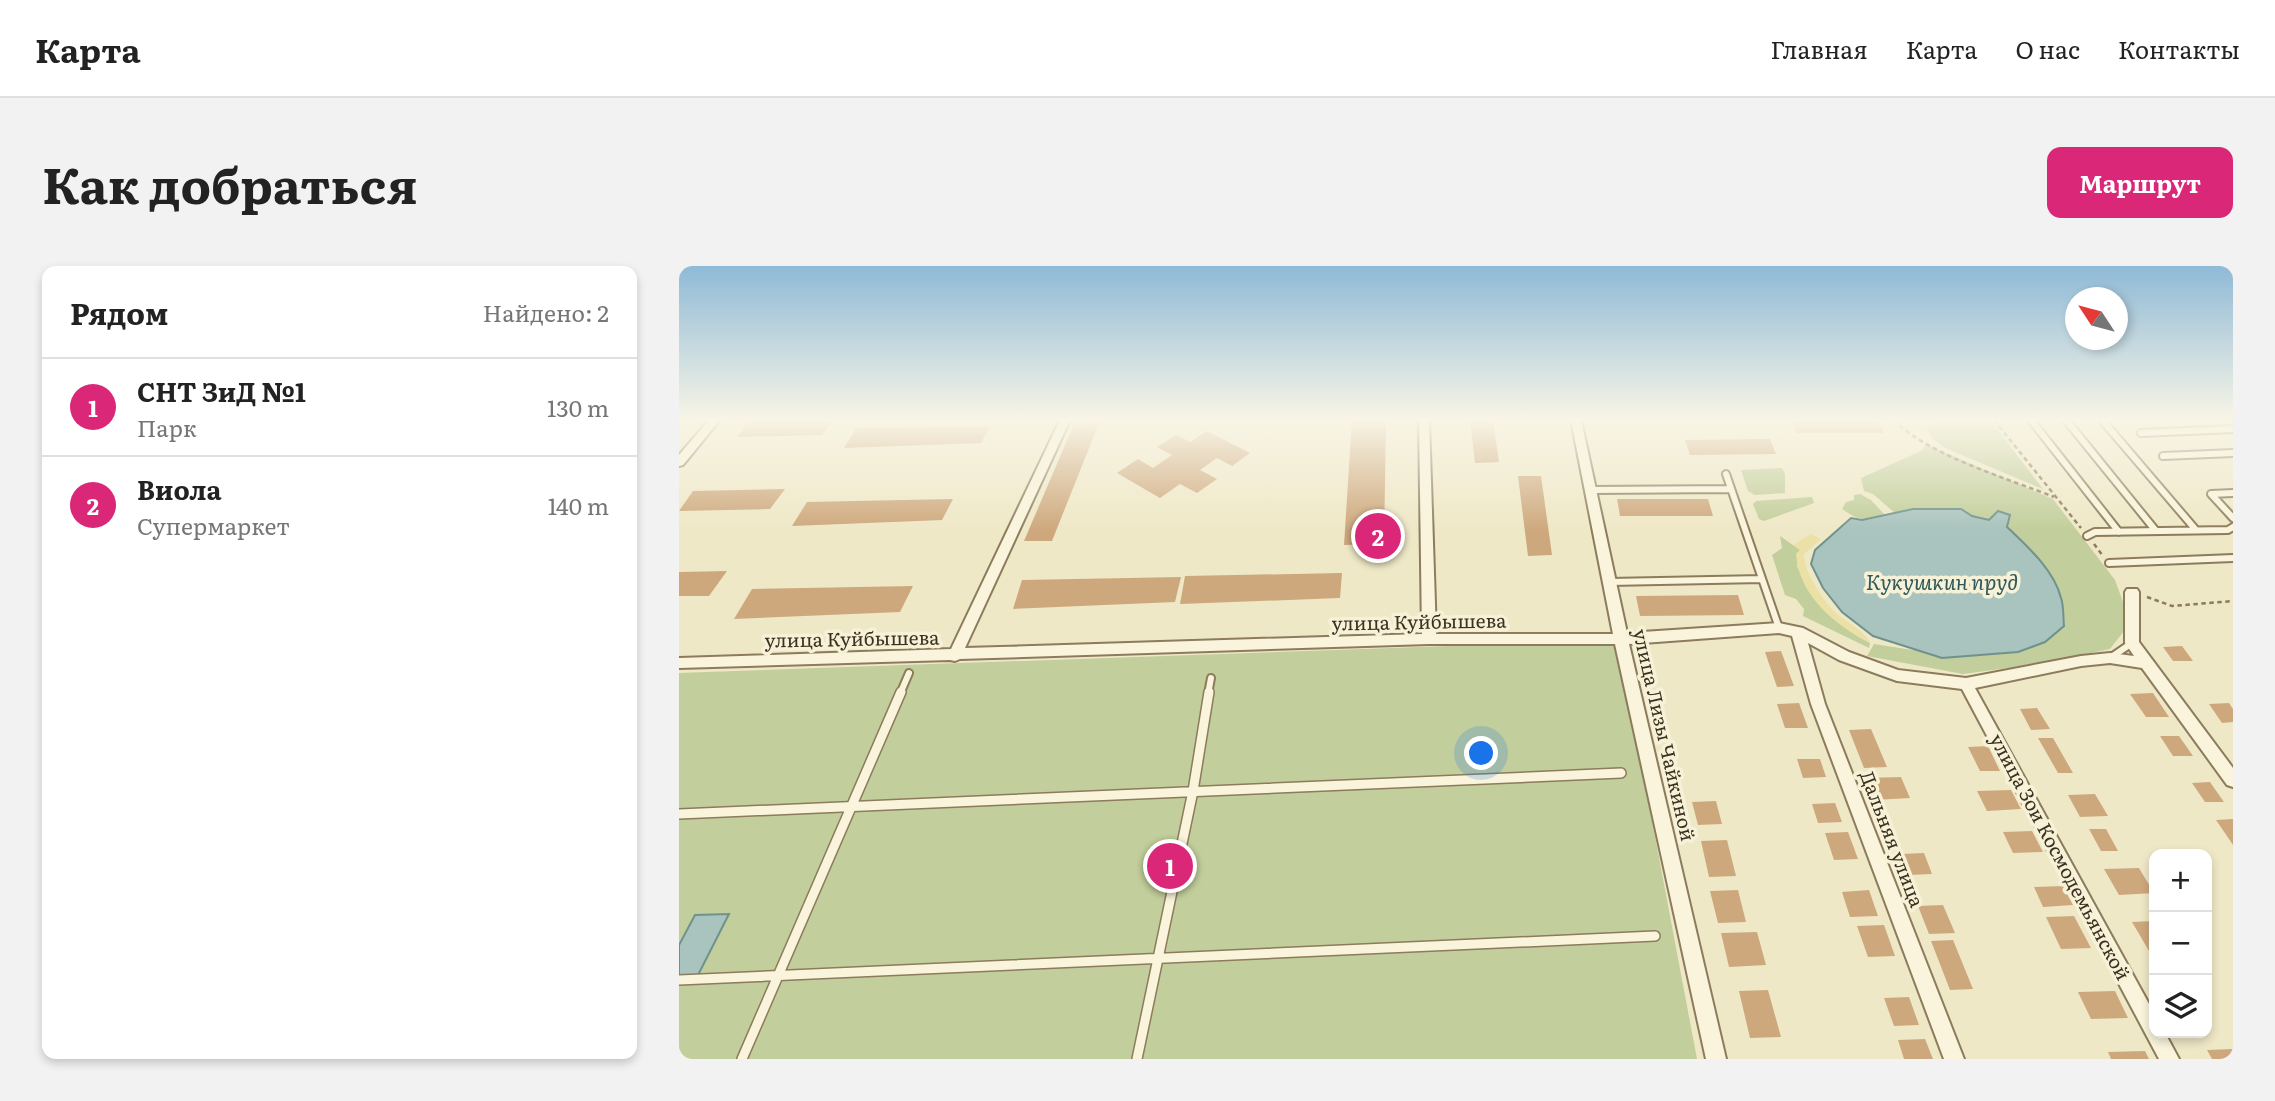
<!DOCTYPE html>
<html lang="ru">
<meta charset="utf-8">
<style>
body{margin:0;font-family:Literata,serif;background:#f2f2f2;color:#222}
.controls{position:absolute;right:21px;bottom:21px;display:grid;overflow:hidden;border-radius:14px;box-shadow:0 4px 10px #0003}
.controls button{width:63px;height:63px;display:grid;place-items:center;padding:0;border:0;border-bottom:2px solid #e0e0e0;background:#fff;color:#222;font:35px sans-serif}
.compass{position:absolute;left:1386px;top:21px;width:63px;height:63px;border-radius:50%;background:#fff;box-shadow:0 4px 10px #0003;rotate:306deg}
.you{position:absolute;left:803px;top:488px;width:24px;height:24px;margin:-18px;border:5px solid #fff;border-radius:50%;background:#1a73e8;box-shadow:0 0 0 10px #1a73e833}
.badge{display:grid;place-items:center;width:46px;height:46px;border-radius:50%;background:#db2777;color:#fff;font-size:23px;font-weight:700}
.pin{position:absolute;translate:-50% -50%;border:4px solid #fff;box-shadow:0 2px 7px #0006}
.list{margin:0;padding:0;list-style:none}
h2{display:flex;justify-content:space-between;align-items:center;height:91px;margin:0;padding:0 28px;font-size:30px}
h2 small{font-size:23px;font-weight:400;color:#767676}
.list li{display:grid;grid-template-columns:46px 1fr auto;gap:21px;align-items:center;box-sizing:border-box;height:98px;padding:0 28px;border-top:2px solid #e0e0e0}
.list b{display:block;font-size:26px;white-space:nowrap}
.list p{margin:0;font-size:23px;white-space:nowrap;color:#767676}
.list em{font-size:23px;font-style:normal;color:#767676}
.icon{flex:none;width:38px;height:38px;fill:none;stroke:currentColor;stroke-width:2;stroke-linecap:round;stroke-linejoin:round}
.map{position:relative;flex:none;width:1554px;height:793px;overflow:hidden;border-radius:14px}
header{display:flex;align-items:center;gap:42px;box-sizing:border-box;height:98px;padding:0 35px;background:#fff;border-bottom:2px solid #e0e0e0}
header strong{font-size:33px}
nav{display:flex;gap:38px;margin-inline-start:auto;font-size:24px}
.intro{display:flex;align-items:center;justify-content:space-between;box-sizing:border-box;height:168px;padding:0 42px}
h1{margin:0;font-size:49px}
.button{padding:18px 32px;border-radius:14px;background:#db2777;color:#fff;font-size:24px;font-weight:700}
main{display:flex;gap:42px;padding:0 42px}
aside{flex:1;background:#fff;border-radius:14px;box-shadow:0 4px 10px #0003}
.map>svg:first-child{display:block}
.green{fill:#c2ce9b}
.sand{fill:#ebe0a5}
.water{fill:#a9c3be;stroke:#6f928d;stroke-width:2}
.building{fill:#cea87d}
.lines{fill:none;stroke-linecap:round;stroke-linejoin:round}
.lane-far1-casing{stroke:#8c7b5c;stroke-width:10}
.lane-casing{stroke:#8c7b5c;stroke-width:12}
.street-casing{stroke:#8c7b5c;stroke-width:4}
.path{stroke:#8c7b5c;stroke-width:2.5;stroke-dasharray:4.5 3.5;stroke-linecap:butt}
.lane-far1{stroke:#f9f4db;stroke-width:6}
.lane{stroke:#f9f4db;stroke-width:9}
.street{fill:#f9f4db;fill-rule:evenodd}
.labels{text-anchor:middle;stroke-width:7;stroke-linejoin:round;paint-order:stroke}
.street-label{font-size:19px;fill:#3c3120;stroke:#f6f1d7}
.water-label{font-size:21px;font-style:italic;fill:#2f595c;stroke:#f6f1d7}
</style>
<header>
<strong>Карта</strong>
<nav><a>Главная</a><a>Карта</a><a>О нас</a><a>Контакты</a></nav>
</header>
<div class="intro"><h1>Как добраться</h1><a class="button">Маршрут</a></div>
<main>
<aside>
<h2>Рядом<small>Найдено: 2</small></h2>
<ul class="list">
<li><span class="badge">1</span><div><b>СНТ ЗиД №1</b><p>Парк</p></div><em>130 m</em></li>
<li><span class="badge">2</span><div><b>Виола</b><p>Супермаркет</p></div><em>140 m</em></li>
</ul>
</aside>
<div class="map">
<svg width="1554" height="793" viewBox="0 0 1554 793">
<rect width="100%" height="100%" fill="#efe8c7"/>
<path class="green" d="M1264,154H1311L1364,223L1266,182L1254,173L1247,162L1266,157Z
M1246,178L1374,233L1436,314L1444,336L1445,365L1431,383L1366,397L1284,408L1188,390L1195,378L1234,384L1382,331L1369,305L1329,262L1331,249L1310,254L1293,251L1282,243H1234L1216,247L1194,228L1185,225L1182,212L1244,184Z
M1103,202L1106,208V227L1076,229L1069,225L1062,204Z
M1181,228L1192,234L1206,249C1183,254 1182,256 1163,243L1167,236L1175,234V229Z
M1133,231L1135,237L1085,255L1080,253L1074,238L1077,235Z
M1101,270L1121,284L1118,300C1133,332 1159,361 1191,377L1190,382L1124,350L1125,343L1117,333L1106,329L1093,289L1103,282Z
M939,374L1018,793H0V407Z"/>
<path class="sand" d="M1132,268L1142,273L1125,288C1125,306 1144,335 1157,347C1168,357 1184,363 1191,377C1156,359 1120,330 1117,288L1121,284L1114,279Z"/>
<path class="water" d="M1234,243H1282L1293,250L1310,254L1319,245L1331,249L1328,261C1348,280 1375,304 1382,332C1385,340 1384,351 1385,360L1366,376L1339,386L1263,392L1194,370L1163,346L1144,322L1132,298L1136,284L1172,252L1183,254Z
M50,648L17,713L0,714V679L16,649Z"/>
<path class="building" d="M71,154H154L143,169L58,171Z
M673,154H707L705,278L665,279Z
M791,154H814L820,196L796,197Z
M1113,154H1198L1205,167H1118Z
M420,157L373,275H345L395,158Z
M311,160L302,177L165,182L177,162Z
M528,165L571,187L553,200L538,192L521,204L538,213L518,227L501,218L481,232L438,207L459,193L474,202L493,189L478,181L497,169L511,176Z
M1091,173L1097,188L1011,189L1006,174Z
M839,210H862L873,289L849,290Z
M106,223L91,243L0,245L14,225Z
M274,233L263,254L113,260L128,236Z
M938,233H1029L1034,250H941Z
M48,305L30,330H0V306Z
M663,307L661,332L501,338L506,310Z
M502,311L496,336L334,343L343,314Z
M234,320L221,346L55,353L73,323Z
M1059,329L1065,349L961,350L957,330Z
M1503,380L1514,395H1494L1484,381Z
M1102,385L1115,420L1098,421L1086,386Z
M1474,427L1490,451H1467L1451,428Z
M1120,437L1129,462H1106L1098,438Z
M1550,437L1554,443V456L1543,457L1530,438Z
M1358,442L1371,463L1352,464L1341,443Z
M1192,463L1208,501L1185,502L1170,464Z
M1481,470H1500L1514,490H1494Z
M1359,472H1374L1394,507H1379Z
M1309,480L1321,505H1301L1289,481Z
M1118,493H1141L1147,511L1124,512Z
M1222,511L1231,532L1195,534L1187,512Z
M1531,516L1545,536H1526L1513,517Z
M1332,524L1342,543L1308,545L1298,525Z
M1416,528L1429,550L1401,551L1389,529Z
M1037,535L1043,558L1019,559L1013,536Z
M1156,537L1163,556L1139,557L1133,538Z
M1554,553V579L1537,554Z
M1410,563H1427L1439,585H1422Z
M1353,565L1364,586L1334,587L1324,566Z
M1169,566L1179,593L1155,594L1146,567Z
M1048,574L1057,610L1030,611L1022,575Z
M1245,587L1253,608L1230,609L1222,588Z
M1460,602L1475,627L1440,629L1425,603Z
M1384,620L1394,639L1364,641L1355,621Z
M1059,624L1067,656L1039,657L1031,625Z
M1190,624L1199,650L1171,651L1163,626Z
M1264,639L1276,667L1250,668L1239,640Z
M1395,650L1412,682L1382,683L1367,651Z
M1475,655V685H1470L1453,656Z
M1205,659L1216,690L1189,691L1178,660Z
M1078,666L1087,699L1050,701L1042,667Z
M1274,674L1294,723L1271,724L1252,675Z
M1089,724L1102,771L1071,772L1060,725Z
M1436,725L1449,752L1412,753L1399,726Z
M1230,731L1240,759L1215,760L1205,732Z
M1246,773L1254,793H1225L1219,774Z
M1554,783V793H1533L1528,784Z
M1466,785L1470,793H1432L1429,786Z"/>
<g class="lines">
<defs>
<path id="lane-far1" d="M1352,154L1440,266
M1387,154L1477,265
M1423,154L1517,264
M1462,167L1554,163
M1484,190L1554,187
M1047,208L1100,362
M912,224L1052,223
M1554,227L1532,228L1554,252
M1408,270L1416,266L1549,264L1554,261
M1430,297L1554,292
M930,316L1083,313
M1431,392L1453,377
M221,428L230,407
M529,428L532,412"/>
<path id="lane" d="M0,548L942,507
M0,714L976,670
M63,793L222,426
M458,793L514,525L530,426"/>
<path id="street" d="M30,154H41L4,199L0,200V189Z
M381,154H391L286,382L743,368L740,154H750L757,368H934L892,154H902L948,367L1100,357L1124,362L1170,386L1219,404L1287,412L1402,390L1431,387L1455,390L1446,377V326L1448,323H1458L1460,326V376L1554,502V521L1548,519L1463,402L1431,397L1402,400L1296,422L1475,747V767H1486L1500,793H1480L1283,423L1218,415L1160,394L1129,377L1146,438L1285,793H1265L1132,438L1113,370L1100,367L950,378L1047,793H1027L936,378H750L281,393L276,395L271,394L0,402V392L272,383Z"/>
</defs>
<use href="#lane-far1" class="lane-far1-casing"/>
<use href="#lane" class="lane-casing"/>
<use href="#street" class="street-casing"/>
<path class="path" d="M1215,154C1250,190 1328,212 1375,231
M1315,154L1402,262
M1415,278L1424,290
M1468,331L1493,340L1554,335"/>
<use href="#lane-far1" class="lane-far1"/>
<use href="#lane" class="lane"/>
<use href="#street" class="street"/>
</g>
<linearGradient id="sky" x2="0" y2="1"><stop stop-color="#8fbad7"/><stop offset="0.58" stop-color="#f8f5e6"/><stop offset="1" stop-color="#f8f5e6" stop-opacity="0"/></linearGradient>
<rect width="1554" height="265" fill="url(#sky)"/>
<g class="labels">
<g class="street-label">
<text transform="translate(740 356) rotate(-1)" y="7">улица Куйбышева</text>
<text transform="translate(173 373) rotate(-1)" y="7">улица Куйбышева</text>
<text transform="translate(985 469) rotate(77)" y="7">улица Лизы Чайкиной</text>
<text transform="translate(1213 573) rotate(69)" y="7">Дальняя улица</text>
<text transform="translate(1381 591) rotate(62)" y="7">улица Зои Космодемьянской</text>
</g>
<g class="water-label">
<text x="1263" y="324">Кукушкин пруд</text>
</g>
</g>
</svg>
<div class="controls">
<button>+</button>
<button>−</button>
<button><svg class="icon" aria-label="layers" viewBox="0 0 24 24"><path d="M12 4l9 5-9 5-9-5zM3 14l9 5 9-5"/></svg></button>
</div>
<svg class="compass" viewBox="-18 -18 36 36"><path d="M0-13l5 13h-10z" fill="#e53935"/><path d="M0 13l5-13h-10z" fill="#767676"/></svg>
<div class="you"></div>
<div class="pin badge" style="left:491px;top:600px">1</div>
<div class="pin badge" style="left:699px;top:270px">2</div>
</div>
</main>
